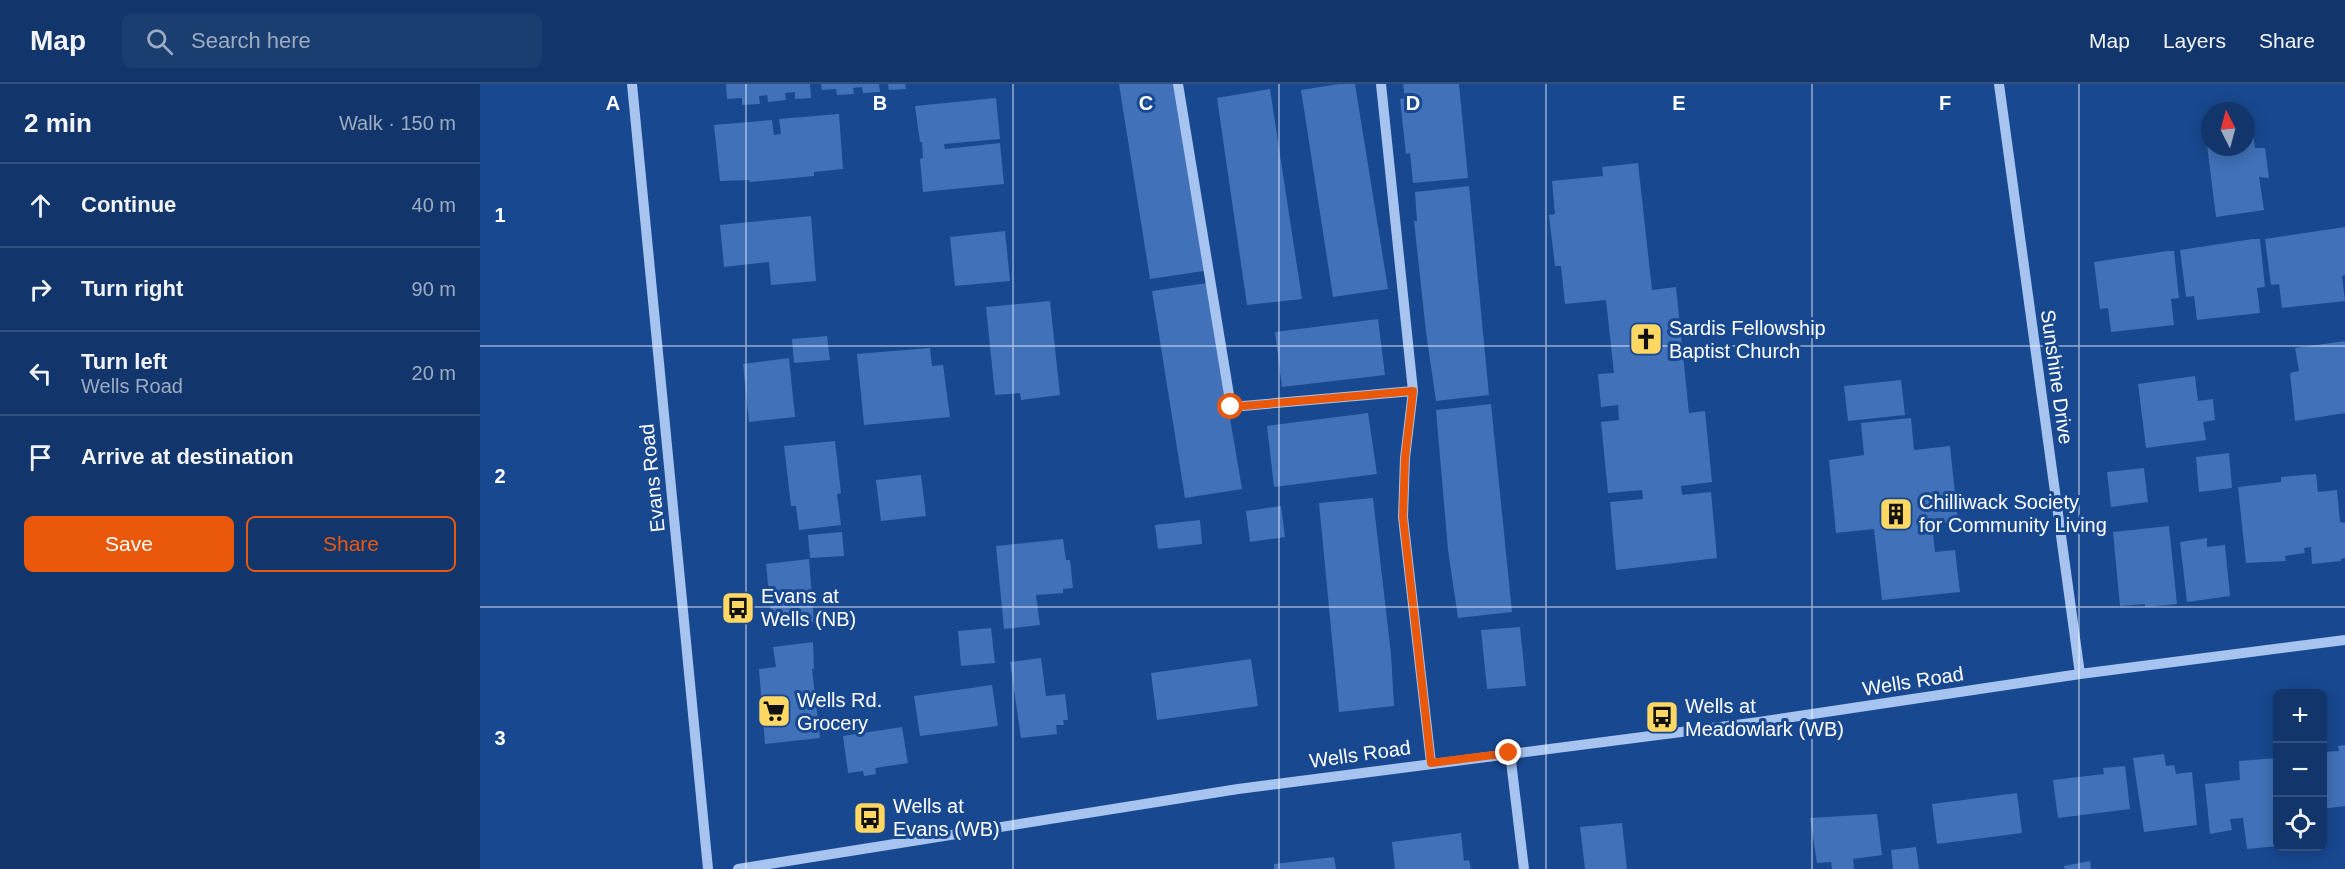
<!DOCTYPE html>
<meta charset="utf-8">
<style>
body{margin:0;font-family:Arial,sans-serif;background:#1b3e71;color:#f1f3f6}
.controls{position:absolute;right:18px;bottom:18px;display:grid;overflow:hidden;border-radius:9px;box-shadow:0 3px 15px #0003}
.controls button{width:54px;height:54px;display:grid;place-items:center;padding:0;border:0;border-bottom:2px solid #31507e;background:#12366b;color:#f1f3f6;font:30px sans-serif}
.compass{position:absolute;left:1721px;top:18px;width:54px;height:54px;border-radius:50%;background:#12366b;box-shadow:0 3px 15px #0003;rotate:354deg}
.stop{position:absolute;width:18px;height:18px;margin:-14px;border:4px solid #ea580c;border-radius:50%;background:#fff}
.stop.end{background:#ea580c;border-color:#fff;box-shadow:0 2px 6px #0008}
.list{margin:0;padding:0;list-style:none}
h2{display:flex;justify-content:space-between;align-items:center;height:78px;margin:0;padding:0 24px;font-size:26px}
h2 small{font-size:20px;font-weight:400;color:#9cabc1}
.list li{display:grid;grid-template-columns:39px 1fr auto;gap:18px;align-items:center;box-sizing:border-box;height:84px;padding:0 24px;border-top:2px solid #31507e}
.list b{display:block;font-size:22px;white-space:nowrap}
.list p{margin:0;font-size:20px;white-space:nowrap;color:#9cabc1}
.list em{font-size:20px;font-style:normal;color:#9cabc1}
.actions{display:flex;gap:12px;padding:18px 24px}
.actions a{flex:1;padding:14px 0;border:2px solid #ea580c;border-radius:9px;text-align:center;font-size:21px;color:#ea580c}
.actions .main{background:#ea580c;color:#fff}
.icon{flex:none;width:33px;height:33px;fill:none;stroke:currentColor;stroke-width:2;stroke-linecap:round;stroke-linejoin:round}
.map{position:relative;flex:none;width:1865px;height:785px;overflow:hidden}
header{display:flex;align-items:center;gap:36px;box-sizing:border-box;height:84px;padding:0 30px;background:#12366b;border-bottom:2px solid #31507e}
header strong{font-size:28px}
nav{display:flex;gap:33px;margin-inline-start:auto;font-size:21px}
.search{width:420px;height:54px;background:#1b3e71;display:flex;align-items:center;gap:15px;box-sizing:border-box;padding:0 21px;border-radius:9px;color:#9cabc1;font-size:22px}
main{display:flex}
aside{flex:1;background:#12366b}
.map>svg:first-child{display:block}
.building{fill:#4171b8}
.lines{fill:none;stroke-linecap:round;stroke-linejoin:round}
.minor{stroke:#a6c4ef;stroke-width:10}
.route{stroke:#ea580c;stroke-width:8}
.grid{fill:none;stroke:#fff;stroke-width:1.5;stroke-opacity:0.55}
.labels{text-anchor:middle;stroke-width:6;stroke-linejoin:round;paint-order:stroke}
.poi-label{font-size:20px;fill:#fff;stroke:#18488f;text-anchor:start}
.street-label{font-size:20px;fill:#fff;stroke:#18488f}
.grid-label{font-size:20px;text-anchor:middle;font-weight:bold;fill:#fff;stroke:#18488f;stroke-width:6;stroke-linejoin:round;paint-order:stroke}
</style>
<header>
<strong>Map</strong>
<div class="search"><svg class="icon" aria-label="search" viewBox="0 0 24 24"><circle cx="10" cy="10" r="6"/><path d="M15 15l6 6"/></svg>Search here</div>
<nav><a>Map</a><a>Layers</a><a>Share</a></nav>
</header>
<main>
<aside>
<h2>2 min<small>Walk · 150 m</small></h2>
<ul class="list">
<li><svg class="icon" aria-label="ahead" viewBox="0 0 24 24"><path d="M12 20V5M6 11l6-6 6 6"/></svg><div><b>Continue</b></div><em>40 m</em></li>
<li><svg class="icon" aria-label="right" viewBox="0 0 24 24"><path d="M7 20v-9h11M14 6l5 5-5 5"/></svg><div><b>Turn right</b></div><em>90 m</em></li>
<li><svg class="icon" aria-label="left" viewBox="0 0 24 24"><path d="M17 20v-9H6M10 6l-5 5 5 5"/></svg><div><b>Turn left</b><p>Wells Road</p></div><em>20 m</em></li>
<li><svg class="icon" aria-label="arrive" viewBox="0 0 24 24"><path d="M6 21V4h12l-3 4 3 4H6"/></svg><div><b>Arrive at destination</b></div></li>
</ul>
<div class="actions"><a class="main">Save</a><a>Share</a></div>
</aside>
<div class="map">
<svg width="1865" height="785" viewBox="0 0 1865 785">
<rect width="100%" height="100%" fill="#18488f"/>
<path class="building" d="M246,0H330L331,14L315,15V8L305,9L306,16L288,18L287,11L279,12L280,20L262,21V14L247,15Z
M341,0H399L400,8L383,9L382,3L373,4L374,10L357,11L356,5L342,6Z
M408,0H425L426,5L409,6Z
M639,0H694L724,187L670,195Z
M859,0H875L908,205L853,213L821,6Z
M923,0H979L988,94L933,99L930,69L926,70L920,15L925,14Z
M790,5L822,215L767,221L737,14Z
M516,14L520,55L464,60L465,65L520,59L524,100L443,108L440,75L443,74L442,58H440L435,22Z
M1770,29L1775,64H1785L1789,94L1779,93L1784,126L1736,133L1727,61L1730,60V63H1766V30Z
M359,30L363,85L334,88V92L270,98L269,96L240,97L234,41L292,36L294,51L301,50L299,35Z
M1158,79L1172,206L1196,203L1209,329L1225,327L1232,398L1201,402L1202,411L1231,408L1237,474L1136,486L1130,418L1163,415L1162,406L1128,409L1121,338L1139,336L1138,321L1121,323L1118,290L1134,289L1126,216L1085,220L1081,182H1075L1069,131L1075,130L1072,97L1123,92L1122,83Z
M989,102L1009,311L956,317L946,248L934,137H937L935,108Z
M331,132L336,197L291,201L289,178L244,183L240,141Z
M1865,143V191L1862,192L1865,217L1802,224L1799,200L1791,201L1785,155Z
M525,147L530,197L475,202L470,153Z
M1773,155H1780L1785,203L1777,204L1780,229L1717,236L1714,212L1706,213L1700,166Z
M1687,167H1694L1699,214L1691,215L1694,241L1631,248L1628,224L1620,225L1614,178Z
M727,199L762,405L705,414L672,207Z
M570,217L580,311L541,316L540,309L515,311L506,223Z
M898,235L905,291L802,303L795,248Z
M347,252L350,276L314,279L312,255Z
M1865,257V329L1815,337L1810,289L1819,287L1815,264Z
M450,264L452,282L463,281L470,333L384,341L377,270Z
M309,274L315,333L269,338L263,280Z
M1715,292L1718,317L1733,315L1735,336L1723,338L1726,356L1666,364L1658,300Z
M1421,296L1425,331L1368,337L1364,302Z
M1011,320L1032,528L978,534L968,466L956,326Z
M888,329L897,390L794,403L787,342Z
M1431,334L1434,366L1470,362L1478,437L1452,440L1455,468L1475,466L1480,508L1402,516L1394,445L1356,449L1349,376L1384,371L1381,339Z
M355,357L361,409L357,410L361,441L319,446L316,422H311L304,362Z
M1749,369L1752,404L1719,408L1716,373Z
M1664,384L1668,418L1631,423L1627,388Z
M1836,390L1838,408L1857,406L1860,438L1865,439V474L1861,475V477L1832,480L1831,463L1824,464L1825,469L1805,472L1806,477L1766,479L1758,403L1801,398V393Z
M441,391L446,432L401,437L396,396Z
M893,414L911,570L914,622L859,628L839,419Z
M801,422L805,453L770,458L766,427Z
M720,436L722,460L678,465L675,441Z
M1689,442L1697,520L1665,523V520L1640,522L1633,448Z
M362,448L364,472L330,474L328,451Z
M1727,454V463L1745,461L1750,512L1707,518L1700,458Z
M583,455L586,476H590L593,504L583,505V509L556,511L560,541L524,545L516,462Z
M329,475L334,538L292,542L286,480Z
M1040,543L1046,602L1007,605L1001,546Z
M511,544L515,579L481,582L478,547Z
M333,558L334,585H332L340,654L285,660L279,585L296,583L293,563Z
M561,574L566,612L585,610L588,636H583L584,641H576L577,650L541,654L530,578Z
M771,575L778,622L677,636L671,589Z
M512,601L518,642L440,652L434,612Z
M422,643L428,679L395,684L396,690L384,692L383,687L368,689L363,652Z
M1865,661V722L1842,725V668L1859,667L1858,662Z
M1684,670L1686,682L1694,681L1696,690L1712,688L1717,741L1664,748L1653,674Z
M1798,674V762L1767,765L1763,734L1750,735L1752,746L1730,750L1725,700L1760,696L1759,677Z
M1645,682L1650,725L1578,734L1573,696L1624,690L1623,684Z
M1537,709L1542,749L1457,760L1452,720Z
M1397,730L1402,771L1373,775L1374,785H1352L1351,778L1337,779L1330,734Z
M1142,739L1147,785H1105L1100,743Z
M981,749L984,777L989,776L991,785H915L912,758Z
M1436,763L1439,785H1413L1411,766Z
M854,773L856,785H794V780Z
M1610,777L1611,785H1585L1584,782Z"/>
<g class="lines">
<path class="minor" d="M152,0L228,785
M698,0L751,323L933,307
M901,0L933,307L925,374L923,433L951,679
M1519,0L1600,590
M1030,669L1044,785
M258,785L758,705L1279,638L1600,590L1865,556"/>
</g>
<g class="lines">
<path class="route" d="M751,323L933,307L925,374L923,433L951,679L1029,669"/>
</g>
<path class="grid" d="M266,0V785M533,0V785M799,0V785M1066,0V785M1332,0V785M1599,0V785M0,262H1865M0,523H1865"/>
<defs>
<symbol id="church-square" viewBox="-11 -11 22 22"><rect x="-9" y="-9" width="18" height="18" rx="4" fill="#ffd864" stroke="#18488f"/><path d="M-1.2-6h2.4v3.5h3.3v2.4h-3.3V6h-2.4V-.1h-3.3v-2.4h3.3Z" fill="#111"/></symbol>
<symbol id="building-square" viewBox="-11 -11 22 22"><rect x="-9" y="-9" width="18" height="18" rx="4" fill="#ffd864" stroke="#18488f"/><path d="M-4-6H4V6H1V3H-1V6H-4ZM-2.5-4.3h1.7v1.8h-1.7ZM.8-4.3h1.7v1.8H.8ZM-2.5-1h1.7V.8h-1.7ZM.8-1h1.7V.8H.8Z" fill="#111"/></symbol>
<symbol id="bus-square" viewBox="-11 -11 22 22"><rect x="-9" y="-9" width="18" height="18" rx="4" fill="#ffd864" stroke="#18488f"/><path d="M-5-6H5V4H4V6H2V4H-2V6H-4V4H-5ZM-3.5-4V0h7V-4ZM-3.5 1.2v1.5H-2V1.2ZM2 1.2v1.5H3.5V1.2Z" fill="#111"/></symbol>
<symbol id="supermarket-square" viewBox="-11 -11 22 22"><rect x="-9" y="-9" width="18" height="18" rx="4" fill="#ffd864" stroke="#18488f"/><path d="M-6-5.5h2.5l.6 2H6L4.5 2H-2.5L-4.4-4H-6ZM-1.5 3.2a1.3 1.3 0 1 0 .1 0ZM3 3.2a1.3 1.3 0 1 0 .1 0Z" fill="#111"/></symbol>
</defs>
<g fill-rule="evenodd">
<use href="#church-square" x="1147" y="236" width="38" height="38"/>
<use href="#building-square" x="1397" y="411" width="38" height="38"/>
<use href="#bus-square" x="239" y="505" width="38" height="38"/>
<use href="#supermarket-square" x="275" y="608" width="38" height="38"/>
<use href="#bus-square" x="1163" y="614" width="38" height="38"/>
<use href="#bus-square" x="371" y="715" width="38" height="38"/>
</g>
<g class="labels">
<g class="poi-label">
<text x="1189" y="251">Sardis Fellowship<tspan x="1189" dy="23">Baptist Church</tspan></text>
<text x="1439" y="425">Chilliwack Society<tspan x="1439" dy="23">for Community Living</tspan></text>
<text x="281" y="519">Evans at<tspan x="281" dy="23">Wells (NB)</tspan></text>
<text x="317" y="623">Wells Rd.<tspan x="317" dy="23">Grocery</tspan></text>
<text x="1205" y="629">Wells at<tspan x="1205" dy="23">Meadowlark (WB)</tspan></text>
<text x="413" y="729">Wells at<tspan x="413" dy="23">Evans (WB)</tspan></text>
</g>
<g class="street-label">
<text transform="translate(1577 293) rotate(82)" y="7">Sunshine Drive</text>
<text transform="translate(172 394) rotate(-96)" y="7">Evans Road</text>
<text transform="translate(1433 597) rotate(-9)" y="7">Wells Road</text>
<text transform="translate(880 670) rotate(-8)" y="7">Wells Road</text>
</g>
</g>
<g class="grid-label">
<text x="133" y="26">A</text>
<text x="400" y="26">B</text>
<text x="666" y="26">C</text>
<text x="933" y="26">D</text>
<text x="1199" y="26">E</text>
<text x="1465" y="26">F</text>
<text x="20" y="138">1</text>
<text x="20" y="399">2</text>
<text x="20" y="661">3</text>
</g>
</svg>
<div class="controls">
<button>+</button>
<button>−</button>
<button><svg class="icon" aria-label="locate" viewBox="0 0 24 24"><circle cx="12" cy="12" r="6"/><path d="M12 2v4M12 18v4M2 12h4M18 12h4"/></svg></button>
</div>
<svg class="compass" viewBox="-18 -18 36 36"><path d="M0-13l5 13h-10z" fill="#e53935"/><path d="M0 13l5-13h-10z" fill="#9cabc1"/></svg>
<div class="stop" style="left:751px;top:323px"></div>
<div class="stop end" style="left:1029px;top:669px"></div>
</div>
</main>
